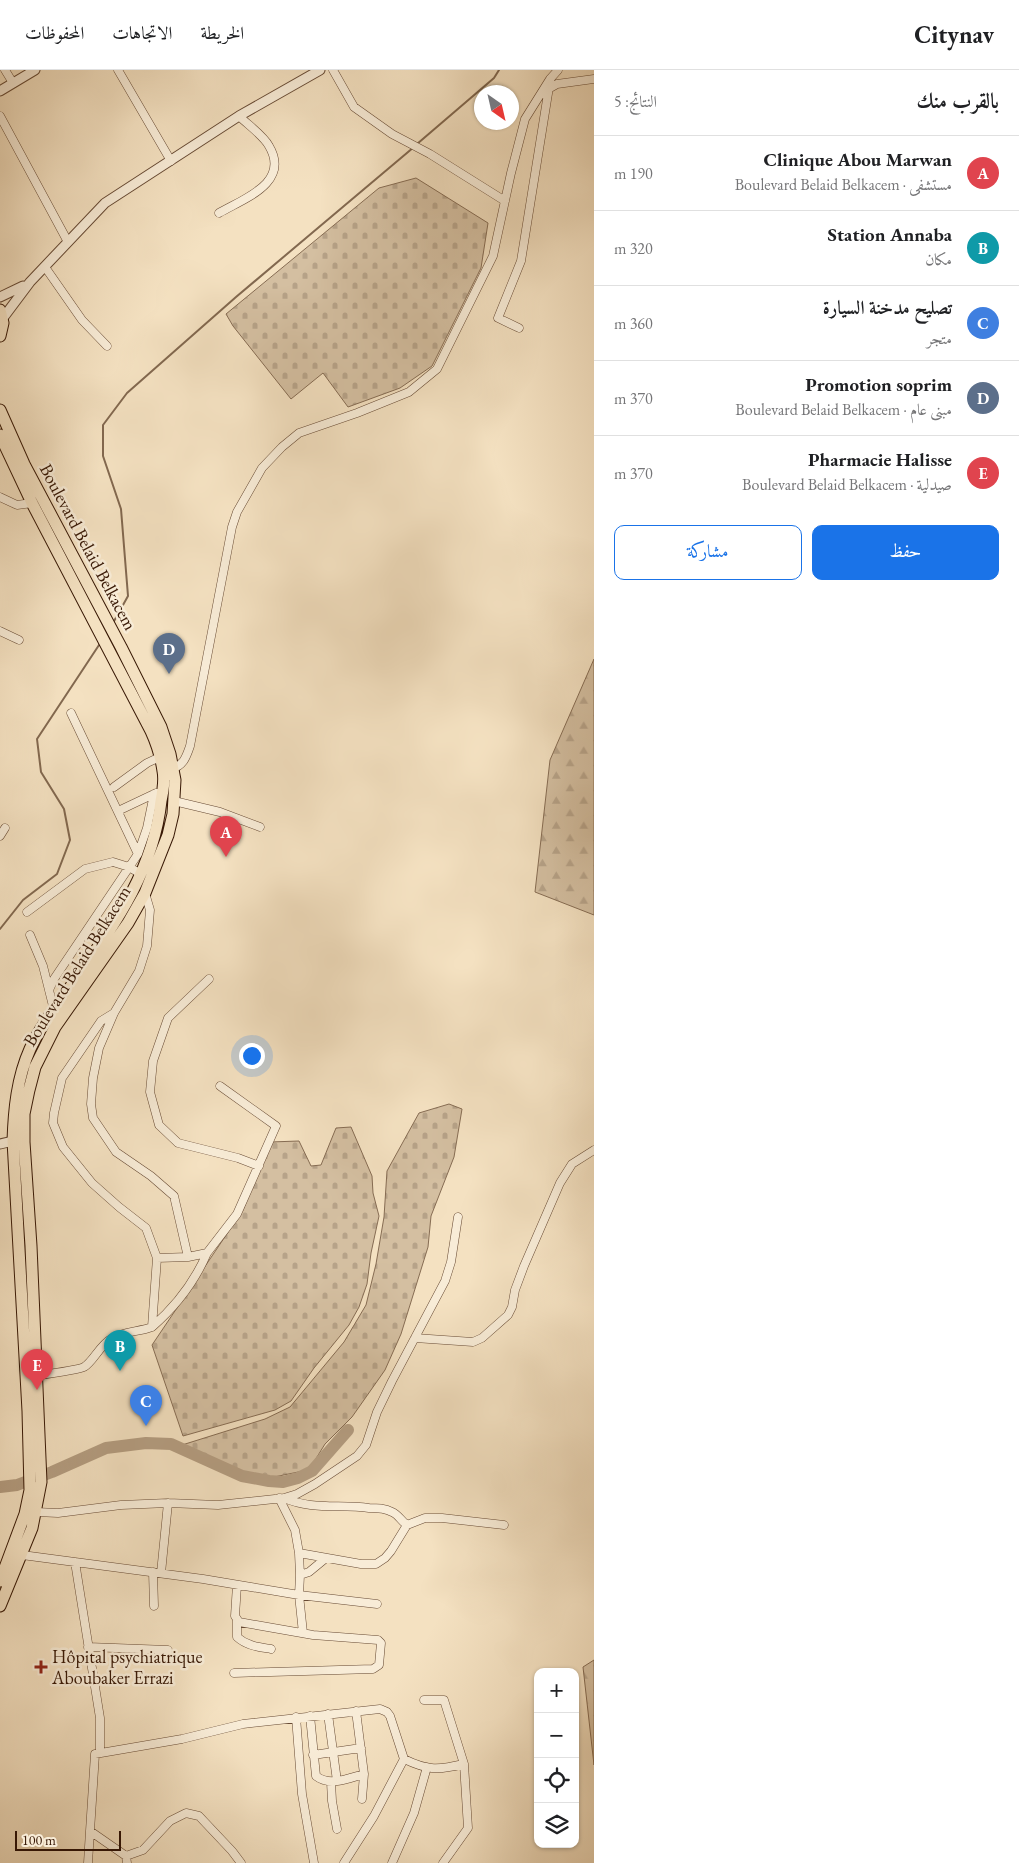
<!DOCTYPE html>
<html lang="ar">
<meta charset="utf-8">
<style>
body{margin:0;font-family:"EB Garamond",Amiri,serif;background:#f6f6f6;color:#202124;direction:rtl}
.controls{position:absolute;right:15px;bottom:15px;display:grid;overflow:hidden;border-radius:10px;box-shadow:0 1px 4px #0004}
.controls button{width:45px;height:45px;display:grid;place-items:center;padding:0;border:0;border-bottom:1px solid #e0e0e0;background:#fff;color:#202124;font:25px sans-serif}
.compass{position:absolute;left:474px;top:15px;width:45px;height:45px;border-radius:50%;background:#fff;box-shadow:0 1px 4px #0004;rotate:146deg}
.scale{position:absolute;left:15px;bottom:12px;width:106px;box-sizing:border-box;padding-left:5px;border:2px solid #381805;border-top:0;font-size:14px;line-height:18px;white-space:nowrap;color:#381805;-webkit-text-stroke:4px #f8ecd7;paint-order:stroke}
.you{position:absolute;left:251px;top:985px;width:18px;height:18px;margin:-12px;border:4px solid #fff;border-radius:50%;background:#1a73e8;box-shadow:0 0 0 8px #1a73e833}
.badge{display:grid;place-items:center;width:32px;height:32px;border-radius:50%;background:#1a73e8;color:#fff;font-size:16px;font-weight:700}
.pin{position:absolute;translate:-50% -41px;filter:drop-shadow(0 1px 2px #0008)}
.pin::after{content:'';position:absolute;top:26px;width:18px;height:15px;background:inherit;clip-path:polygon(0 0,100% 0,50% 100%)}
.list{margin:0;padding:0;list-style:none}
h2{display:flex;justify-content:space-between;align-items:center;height:65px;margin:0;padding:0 20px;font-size:21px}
h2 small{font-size:16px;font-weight:400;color:#757577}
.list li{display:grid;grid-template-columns:32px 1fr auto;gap:15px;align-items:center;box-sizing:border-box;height:75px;padding:0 20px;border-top:1px solid #e0e0e0}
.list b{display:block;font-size:19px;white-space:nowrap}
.list p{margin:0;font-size:16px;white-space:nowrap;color:#757577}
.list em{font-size:16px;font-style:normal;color:#757577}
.actions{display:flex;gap:10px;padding:15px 20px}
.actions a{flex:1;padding:11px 0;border:1px solid #1a73e8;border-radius:10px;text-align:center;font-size:18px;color:#1a73e8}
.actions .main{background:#1a73e8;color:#fff}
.icon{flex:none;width:28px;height:28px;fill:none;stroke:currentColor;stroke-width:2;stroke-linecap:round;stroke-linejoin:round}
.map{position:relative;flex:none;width:594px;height:1793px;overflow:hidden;direction:ltr}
header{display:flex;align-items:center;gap:30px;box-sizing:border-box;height:70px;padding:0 25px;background:#fff;border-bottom:1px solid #e0e0e0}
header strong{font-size:24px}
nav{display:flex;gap:28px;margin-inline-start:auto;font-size:18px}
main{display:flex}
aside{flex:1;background:#fff}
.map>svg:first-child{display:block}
.forest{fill:url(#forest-firs);stroke:#866c53}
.cemetery{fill:url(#cemetery-stones);stroke:#866c53}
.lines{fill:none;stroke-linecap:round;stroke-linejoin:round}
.stream{stroke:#82684f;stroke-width:2}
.river{stroke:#b49d81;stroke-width:12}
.minor-casing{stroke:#674a34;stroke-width:9}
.tertiary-casing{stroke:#674a34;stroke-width:11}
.primary-casing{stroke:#381805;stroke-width:13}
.minor{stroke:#f8ecd7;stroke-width:8}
.tertiary{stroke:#f8ecd7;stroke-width:9}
.primary{stroke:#f4e1c1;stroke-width:11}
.poi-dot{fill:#8f2418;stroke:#f8ecd7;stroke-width:2}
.labels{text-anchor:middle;stroke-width:5;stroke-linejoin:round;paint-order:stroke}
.street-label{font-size:18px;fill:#381805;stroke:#f8ecd7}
.poi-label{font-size:18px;fill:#381805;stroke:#f8ecd7;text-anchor:start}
</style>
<header>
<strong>Citynav</strong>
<nav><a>الخريطة</a><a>الاتجاهات</a><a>المحفوظات</a></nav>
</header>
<main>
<aside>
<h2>بالقرب منك<small>النتائج: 5</small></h2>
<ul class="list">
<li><span class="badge" style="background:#e0444e">A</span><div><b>Clinique Abou Marwan</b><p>مستشفى · Boulevard Belaid Belkacem</p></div><em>190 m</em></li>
<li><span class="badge" style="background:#0f9aa8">B</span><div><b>Station Annaba</b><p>مكان</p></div><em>320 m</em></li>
<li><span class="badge" style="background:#3f7fe0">C</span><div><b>تصليح مدخنة السيارة</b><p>متجر</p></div><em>360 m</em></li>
<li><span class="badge" style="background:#5c6f8a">D</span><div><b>Promotion soprim</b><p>مبنى عام · Boulevard Belaid Belkacem</p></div><em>370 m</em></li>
<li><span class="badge" style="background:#e0444e">E</span><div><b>Pharmacie Halisse</b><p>صيدلية · Boulevard Belaid Belkacem</p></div><em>370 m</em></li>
</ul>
<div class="actions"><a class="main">حفظ</a><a>مشاركة</a></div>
</aside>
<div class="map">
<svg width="594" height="1793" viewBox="0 0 594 1793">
<defs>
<pattern id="forest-firs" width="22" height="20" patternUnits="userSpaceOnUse" patternTransform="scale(1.25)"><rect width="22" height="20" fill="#d4bfa1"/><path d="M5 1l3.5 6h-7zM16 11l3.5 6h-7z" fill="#b7a389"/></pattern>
<pattern id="cemetery-stones" width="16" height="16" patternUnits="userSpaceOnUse" patternTransform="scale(1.25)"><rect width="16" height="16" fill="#d4bfa1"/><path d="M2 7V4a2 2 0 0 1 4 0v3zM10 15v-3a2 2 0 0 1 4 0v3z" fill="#b7a389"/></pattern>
</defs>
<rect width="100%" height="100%" fill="#f4e1c1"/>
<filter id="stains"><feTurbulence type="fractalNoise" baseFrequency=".004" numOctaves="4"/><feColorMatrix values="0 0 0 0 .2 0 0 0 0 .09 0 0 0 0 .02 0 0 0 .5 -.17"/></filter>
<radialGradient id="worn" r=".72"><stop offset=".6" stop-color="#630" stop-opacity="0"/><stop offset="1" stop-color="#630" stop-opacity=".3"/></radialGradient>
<path class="forest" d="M594,589V845L535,822L550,690Z
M594,1590V1695L583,1597Z"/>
<path class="cemetery" d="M416,108L488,153L481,198L432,296L400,318L348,337L323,303L291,329L233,256L226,244L379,118Z
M449,1034L462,1039L454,1087L431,1146L428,1177L401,1264L385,1300L352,1347L325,1374L312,1395L303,1401L274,1407L243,1403L182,1375L265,1349L290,1337L344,1272L366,1235L376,1194L384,1147L387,1101L419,1043Z
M351,1057L372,1106L373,1123L379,1146L371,1183L367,1214L359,1237L349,1255L314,1298L291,1331L275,1340L183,1366L152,1275L243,1140L270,1072L299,1071L311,1096L321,1095L336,1058Z"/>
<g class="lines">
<path class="stream" d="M417,74L494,8L499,0
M113,553L128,526L121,439L103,386V355L127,323L236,227L414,77
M0,859L23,830L57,804L70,770L64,739L41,702L37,669L101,572"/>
<path class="river" d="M0,1417L17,1415L52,1402L106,1378L146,1373L171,1374L242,1406L269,1411L283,1412L298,1408L312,1401L348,1360"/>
<defs>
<path id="minor" d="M5,0L13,13
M118,0L171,91
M333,0L354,37L392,64L430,84L505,131
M550,18L557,14L594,9
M0,46L68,172
M219,143C243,129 291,113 269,76C264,66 247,54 239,46
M45,197L82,250L107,276
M519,258L498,248L521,191L550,11
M0,427L17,435L32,433
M0,561L19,570
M171,699C183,696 186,688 190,676L232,457L237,442L262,398L282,377L299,363L357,343L409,322L437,299L493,186L511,103L525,49L550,9L558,0
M114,717L147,693L164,685
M174,731L220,742L260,757
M118,741L156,723
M0,766L5,758
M138,784L147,758L154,724
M145,823L150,840L147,876L139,901L114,943L99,978L93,1008L91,1034L93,1048L116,1082L151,1106L174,1126L188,1187
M27,842L85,799L113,792L129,797L141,804
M30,865L43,896L54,940
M209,909L168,948L153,991L150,1022L159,1055L178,1073L238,1088L259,1096
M49,920L54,909L138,784L71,643
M114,943L101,951L62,1008L54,1043L53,1053L63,1077L92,1113L119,1137L146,1158L157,1188
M152,1257C175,1237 195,1211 207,1183
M415,1268L473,1272L482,1268L508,1245L512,1237L515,1220L524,1196L560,1113L572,1094L594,1080
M34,1306C41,1305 78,1300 84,1297C93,1292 100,1275 111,1269C123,1261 139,1262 152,1257L157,1188L188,1187L207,1183L237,1144L276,1056L220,1016
M279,1428L295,1460L299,1483L300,1505L309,1502L326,1488
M284,1428C311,1440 340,1434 369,1438C377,1438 385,1438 392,1442C398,1444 401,1451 407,1455L425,1448H442L504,1455
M36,1442L58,1443L121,1435L168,1433L218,1435L284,1428L297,1424L315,1414L357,1386L366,1375L377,1342L392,1311L445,1211L451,1192L458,1147
M299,1483L361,1494H376L385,1488L391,1481L407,1455
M22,1485L203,1509L299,1525L377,1534
M75,1492L100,1648V1683
M153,1502L154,1536
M161,1503L168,1433
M300,1505L299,1525L303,1563
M237,1550V1567C247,1576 259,1577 271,1579
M88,1577L168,1580
M234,1603L373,1599L379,1595L381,1573L378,1570L313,1565L239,1552L235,1546L237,1515
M424,1630H444L464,1694
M356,1641L364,1704L362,1729
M328,1644L337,1711
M310,1646L316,1706C330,1717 349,1708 364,1704
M296,1647L302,1724L314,1793
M313,1685L361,1678
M404,1689C429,1701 438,1700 464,1694L468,1758L443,1793
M331,1712L332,1731L337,1759
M90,1761L95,1684L182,1669L243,1654L380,1639L387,1642L390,1646L404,1689L374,1746L344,1793
M126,1786L143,1780L170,1751L186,1743L199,1746L232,1781L241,1793
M88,1793L90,1761L126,1786L127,1793
M392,1793L414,1743L427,1697"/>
<path id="tertiary" d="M0,21L35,0
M0,227L23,216
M3,248L30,212L105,133L239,46L320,0
M0,1074L13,1071"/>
<path id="primary" d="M0,240L3,253L0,266
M0,340L24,394L121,577L161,657L170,684L175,710L173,744L168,765L145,823L128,853L55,957L35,997L29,1020L24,1044V1072L31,1176L41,1412L32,1458L0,1536
M0,365L32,433L151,661C157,674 161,687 163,701C165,711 163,721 161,731C153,805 110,860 69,919C55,938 40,957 30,979C17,1008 14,1040 13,1071L28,1341L30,1420L25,1444L0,1511"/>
</defs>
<use href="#minor" class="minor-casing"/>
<use href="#tertiary" class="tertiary-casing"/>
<use href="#primary" class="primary-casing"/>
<use href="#minor" class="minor"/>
<use href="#tertiary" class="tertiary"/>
<use href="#primary" class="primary"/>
</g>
<path class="poi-dot" d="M38.5 1589.5h5v5h5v5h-5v5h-5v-5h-5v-5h5z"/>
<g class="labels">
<g class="street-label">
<text transform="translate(88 477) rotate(62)" y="6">Boulevard Belaid Belkacem</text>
<text transform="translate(77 896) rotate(-58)" y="6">Boulevard Belaid Belkacem</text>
</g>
<g class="poi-label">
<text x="52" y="1593">Hôpital psychiatrique<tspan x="52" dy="21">Aboubaker Errazi</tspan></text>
</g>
</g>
<rect width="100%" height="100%" filter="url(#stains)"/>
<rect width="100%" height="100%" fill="url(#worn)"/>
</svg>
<div class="controls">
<button>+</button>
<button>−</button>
<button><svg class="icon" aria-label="locate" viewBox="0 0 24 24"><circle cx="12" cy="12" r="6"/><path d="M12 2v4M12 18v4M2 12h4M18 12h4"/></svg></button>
<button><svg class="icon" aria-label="layers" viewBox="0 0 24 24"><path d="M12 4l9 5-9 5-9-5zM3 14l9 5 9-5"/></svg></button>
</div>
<svg class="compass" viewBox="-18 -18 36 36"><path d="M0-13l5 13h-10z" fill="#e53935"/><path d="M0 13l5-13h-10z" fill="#757577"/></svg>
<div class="scale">100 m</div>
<div class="you"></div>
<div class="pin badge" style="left:226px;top:787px;background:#e0444e">A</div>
<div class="pin badge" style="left:120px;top:1301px;background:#0f9aa8">B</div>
<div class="pin badge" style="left:146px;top:1356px;background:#3f7fe0">C</div>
<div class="pin badge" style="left:169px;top:604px;background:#5c6f8a">D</div>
<div class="pin badge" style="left:37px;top:1320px;background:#e0444e">E</div>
</div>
</main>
